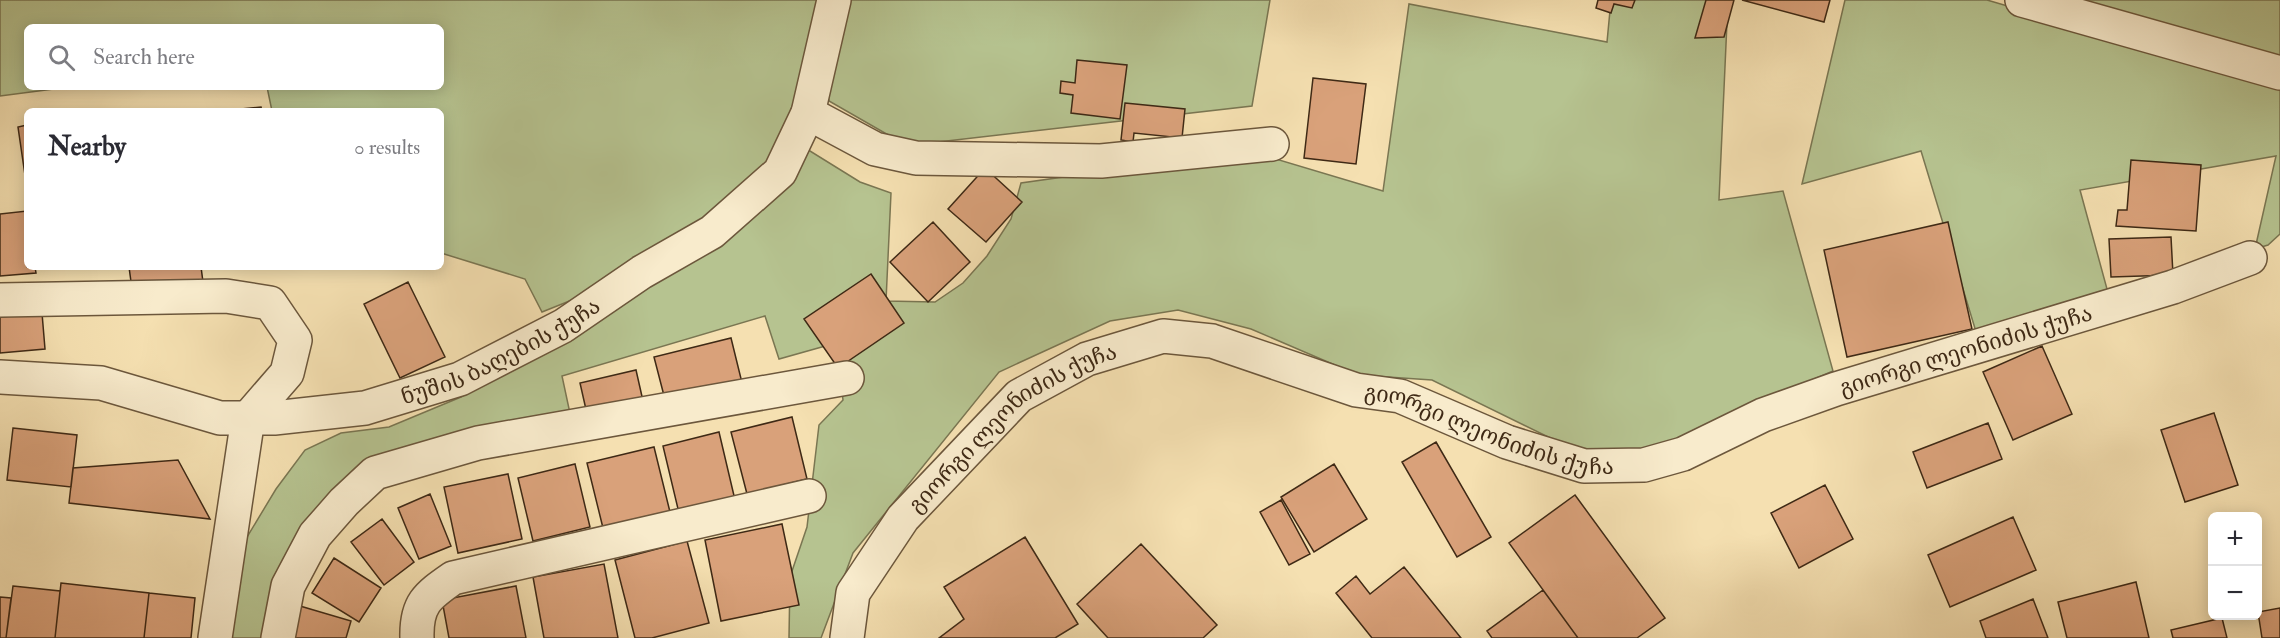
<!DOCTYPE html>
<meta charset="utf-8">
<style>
body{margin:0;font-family:"IM FELL Double Pica","Noto Serif Georgian",serif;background:#f7f7f7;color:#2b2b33}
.controls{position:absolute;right:18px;bottom:18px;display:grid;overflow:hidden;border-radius:9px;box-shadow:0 3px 15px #0003}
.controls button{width:54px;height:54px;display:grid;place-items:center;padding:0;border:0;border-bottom:2px solid #e1e1e2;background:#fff;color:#2b2b33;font:30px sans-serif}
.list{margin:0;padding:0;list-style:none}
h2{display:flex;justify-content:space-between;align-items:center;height:78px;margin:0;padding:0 24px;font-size:26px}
h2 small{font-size:20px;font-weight:400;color:#7c7c81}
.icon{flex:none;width:33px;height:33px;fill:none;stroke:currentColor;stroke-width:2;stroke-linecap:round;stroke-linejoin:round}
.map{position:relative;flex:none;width:2280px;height:638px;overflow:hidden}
.search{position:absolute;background:#fff;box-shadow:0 3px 15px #0003;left:24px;top:24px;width:420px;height:66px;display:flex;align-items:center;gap:15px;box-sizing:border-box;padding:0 21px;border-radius:9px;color:#7c7c81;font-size:22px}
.panel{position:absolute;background:#fff;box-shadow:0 3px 15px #0003;left:24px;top:108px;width:420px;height:162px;border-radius:9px}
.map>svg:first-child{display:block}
.green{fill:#b6c390;stroke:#7a7652;stroke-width:1.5}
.building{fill:#d9a17a;stroke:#3e2915;stroke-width:1.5}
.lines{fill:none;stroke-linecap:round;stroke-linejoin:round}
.minor-casing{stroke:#6c573c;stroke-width:36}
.minor{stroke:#f8ebcc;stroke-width:33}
.labels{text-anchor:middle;stroke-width:4.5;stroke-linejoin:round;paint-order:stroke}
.street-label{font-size:22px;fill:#3e2915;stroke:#f8ebcc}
</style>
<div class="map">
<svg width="2280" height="638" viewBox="0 0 2280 638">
<rect width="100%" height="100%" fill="#f5e0b1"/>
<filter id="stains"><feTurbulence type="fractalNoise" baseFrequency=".00333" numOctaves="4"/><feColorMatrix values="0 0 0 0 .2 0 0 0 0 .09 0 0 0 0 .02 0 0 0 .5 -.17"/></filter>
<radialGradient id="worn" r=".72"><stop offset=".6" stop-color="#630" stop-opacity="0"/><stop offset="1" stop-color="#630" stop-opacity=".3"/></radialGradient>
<path class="green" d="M0,0H834L780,172L642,272L542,312L525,279L441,253V111H272L267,87H441V27H27V87H69L0,96Z
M849,0H1270L1252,106L912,145L890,136L829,101L827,91Z
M1611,0H1728L1719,200L1783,191L1833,371L1698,429L1676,444L1640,453L1585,455L1432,380L1358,375L1251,329L1178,310L1110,321L999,372L853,553L821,638H789L790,577L807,527L819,425L843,400L836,343L779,359L765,316L562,376L571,418L366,470L267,638H225L244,542L276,489L305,450L341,433L389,427L461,397L729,234L802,146L860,182L891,193L886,301L935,302L963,283L987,256L1011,219L1021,183L1249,151L1383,191L1409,4L1607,42Z
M1845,0H1987L2280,86V234L2268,245L2255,249L2276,156L2080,190L2110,300L1977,335L1921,151L1802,184Z
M2066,0H2280V59Z"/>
<path class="building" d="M1598,0H1635L1632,8L1614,4L1611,13L1596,8Z
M1706,0H1734L1724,37L1695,38Z
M1742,0H1830L1824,22Z
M1077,60L1127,65L1120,119L1071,113L1073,95L1060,93L1061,81L1075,83Z
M1313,78L1366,84L1356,164L1304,158Z
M1125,103L1185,109L1182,138L1134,133L1133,142L1121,140Z
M261,107L262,111H220Z
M27,125V189L18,127Z
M2131,160L2201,165L2196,231L2116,226L2118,210H2127Z
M985,168L1022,202L986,242L948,209Z
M27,211V267H35L36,273L0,276V214Z
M933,222L970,262L928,302L890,262Z
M1948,222L1972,329L1847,357L1824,250Z
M2171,237L2173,275L2111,277L2109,239Z
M129,267H201L203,282L132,289Z
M871,274L904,323L838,368L804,319Z
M408,282L445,357L400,378L364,304Z
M42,313L45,349L0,353V317Z
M731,338L745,395L669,415L654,357Z
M2042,346L2072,414L2013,440L1983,372Z
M636,370L648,423L592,436L580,383Z
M2214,413L2238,485L2185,502L2161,430Z
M792,417L807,479L747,494L731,432Z
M1988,423L2002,459L1927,488L1913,452Z
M13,428L77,435L71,487L7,480Z
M719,432L735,500L679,513L663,446Z
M1436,442L1491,537L1457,557L1402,462Z
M654,447L670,512L603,528L587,463Z
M178,460L210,519L69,503L73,468Z
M575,464L590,527L533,541L518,478Z
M1334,464L1367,519L1314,552L1281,497Z
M508,474L522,539L458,553L444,487Z
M1825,485L1853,539L1799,568L1771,513Z
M430,494L451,546L419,559L398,508Z
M1575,495L1665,618L1637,638H1578L1509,543Z
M1281,500L1310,554L1289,565L1260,512Z
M2013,517L2036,570L1950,607L1928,555Z
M382,519L414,562L384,585L351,542Z
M782,524L799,605L721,621L705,540Z
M1025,537L1078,624L1055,638H939L964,619L944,587Z
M687,541L709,623L652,638H635L615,560Z
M1141,544L1217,625L1203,638H1108L1077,604Z
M334,558L381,588L359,622L312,593Z
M604,564L618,638H544L533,577Z
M1404,567L1461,638H1372L1336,593L1356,576L1370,594Z
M2136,582L2149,638H2067L2058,602Z
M61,583L149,593L144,638H55Z
M13,586L60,591L55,638H6Z
M516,586L526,638H449L442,600Z
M1543,590L1578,638H1492L1487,631Z
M149,593L195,598L191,638H144Z
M0,597L11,598L6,638H0Z
M2033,599L2048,638H1986L1980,621Z
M300,606L351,621L346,638H290Z
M2280,608V638H2262L2258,612Z
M2222,618L2227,638H2173L2171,630Z"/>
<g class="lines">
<defs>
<g id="minor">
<path d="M2022,0L2280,73"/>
<path d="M808,113L875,149L916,158L1101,161L1272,144"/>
<path d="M0,300L226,296L270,303L295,340L287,373L248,418L215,638"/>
<path id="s1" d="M0,377L101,383L220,418H274L365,408L460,379L563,326L642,272L712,232L780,172L808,113L834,0"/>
<path d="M278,638L288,586L315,535L344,502L375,473L478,443L847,378"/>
<path d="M417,638C416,604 427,596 453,578L809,496"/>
<path id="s2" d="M847,638L853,593L903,518L1019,396L1087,359L1163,336L1212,341L1356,390L1400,396L1507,442L1584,466L1644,465L1683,454L1763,415L1836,389L2173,287L2250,258"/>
</g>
</defs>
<use href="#minor" class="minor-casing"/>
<use href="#minor" class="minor"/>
</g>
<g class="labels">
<g class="street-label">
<text dy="8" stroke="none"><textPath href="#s1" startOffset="518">ნუშის ბაღების ქუჩა</textPath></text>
<text dy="8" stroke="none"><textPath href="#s2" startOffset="1306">გიორგი ლეონიძის ქუჩა</textPath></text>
<text dy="8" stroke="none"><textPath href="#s2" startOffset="802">გიორგი ლეონიძის ქუჩა</textPath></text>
<text dy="8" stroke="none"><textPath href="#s2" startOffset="280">გიორგი ლეონიძის ქუჩა</textPath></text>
</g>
</g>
<rect width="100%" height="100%" filter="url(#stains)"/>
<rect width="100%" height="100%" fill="url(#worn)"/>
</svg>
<div class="controls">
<button>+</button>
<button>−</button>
</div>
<div class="search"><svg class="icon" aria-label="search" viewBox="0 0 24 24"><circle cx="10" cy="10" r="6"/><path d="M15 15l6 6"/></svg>Search here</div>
<section class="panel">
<h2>Nearby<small>0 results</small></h2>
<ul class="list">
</ul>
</section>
</div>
